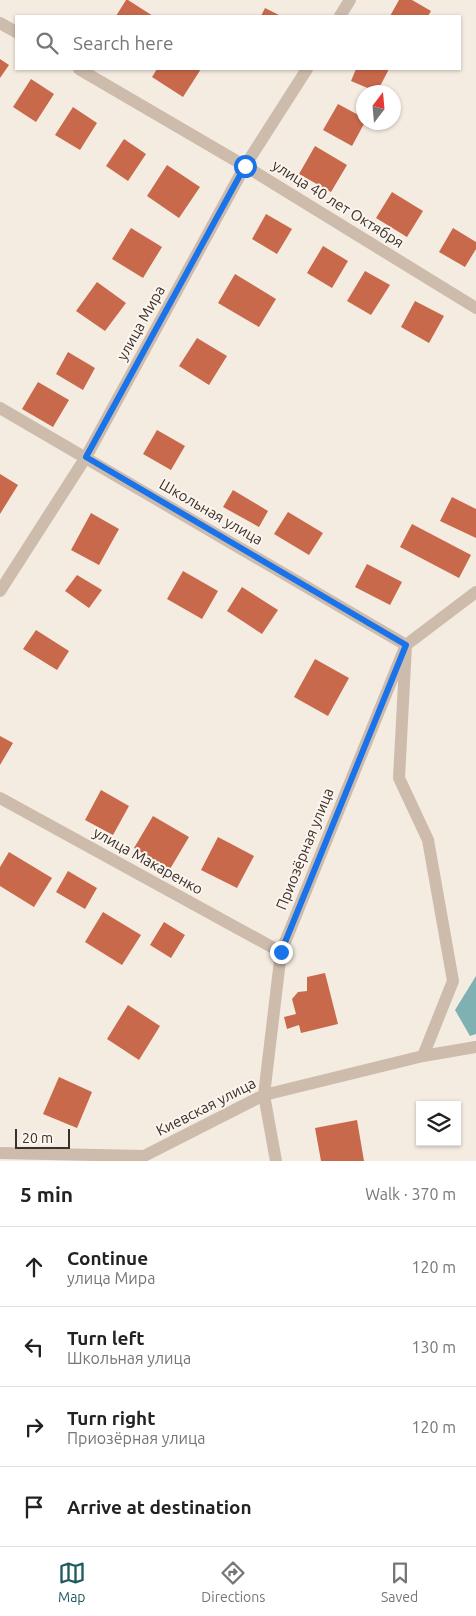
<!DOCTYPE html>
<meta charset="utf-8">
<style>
body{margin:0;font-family:Ubuntu,sans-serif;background:#f6f6f6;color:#222}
.controls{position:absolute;right:15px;bottom:15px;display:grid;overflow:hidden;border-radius:0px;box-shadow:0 1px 4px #0004}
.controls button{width:45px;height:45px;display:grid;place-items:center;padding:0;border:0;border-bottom:1px solid #e0e0e0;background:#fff;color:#222;font:25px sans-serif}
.compass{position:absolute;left:356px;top:85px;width:45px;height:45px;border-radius:50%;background:#fff;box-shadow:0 1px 4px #0004;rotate:16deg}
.scale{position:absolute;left:15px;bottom:12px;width:55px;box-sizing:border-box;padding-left:5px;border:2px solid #3b302b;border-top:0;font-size:14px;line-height:18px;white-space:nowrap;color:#3b302b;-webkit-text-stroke:4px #fbf5ee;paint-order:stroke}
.stop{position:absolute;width:15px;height:15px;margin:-11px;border:4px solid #1a73e8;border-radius:50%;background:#fff}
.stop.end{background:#1a73e8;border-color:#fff;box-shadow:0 1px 5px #0008}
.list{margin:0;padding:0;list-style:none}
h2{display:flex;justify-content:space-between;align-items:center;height:65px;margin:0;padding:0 20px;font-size:21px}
h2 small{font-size:16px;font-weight:400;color:#767676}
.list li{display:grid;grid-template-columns:32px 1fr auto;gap:15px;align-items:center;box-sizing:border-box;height:80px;padding:0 20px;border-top:1px solid #e0e0e0}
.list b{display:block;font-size:19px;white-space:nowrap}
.list p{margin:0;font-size:16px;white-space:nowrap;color:#767676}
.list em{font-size:16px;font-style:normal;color:#767676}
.icon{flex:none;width:28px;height:28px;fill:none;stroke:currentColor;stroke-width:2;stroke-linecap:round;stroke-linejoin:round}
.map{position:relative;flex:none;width:476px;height:1161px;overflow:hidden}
.search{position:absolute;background:#fff;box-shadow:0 1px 4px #0004;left:15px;right:15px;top:15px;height:55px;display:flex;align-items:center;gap:12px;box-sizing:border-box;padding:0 18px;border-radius:0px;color:#767676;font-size:19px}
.sheet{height:385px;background:#fff}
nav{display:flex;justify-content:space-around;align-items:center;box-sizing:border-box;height:70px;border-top:1px solid #e0e0e0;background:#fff;font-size:14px;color:#767676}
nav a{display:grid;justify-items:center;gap:2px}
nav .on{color:#1f5a5e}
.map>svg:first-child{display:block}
.water{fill:#7fb0b2}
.building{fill:#c8694b}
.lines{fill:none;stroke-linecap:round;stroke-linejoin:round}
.minor{stroke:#cdbbac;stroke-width:12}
.route{stroke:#1a73e8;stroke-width:6}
.labels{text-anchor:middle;stroke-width:4;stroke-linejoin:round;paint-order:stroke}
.street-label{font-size:15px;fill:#3b302b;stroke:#fbf5ee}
</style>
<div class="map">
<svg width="476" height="1161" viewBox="0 0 476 1161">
<rect width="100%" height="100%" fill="#f4ebe1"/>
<path class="water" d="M476,976V1034L470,1036L455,1010Z"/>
<path class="building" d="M126,0H128L153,16H116Z
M399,0H412L431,11L428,16H390Z
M265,8L281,16H261Z
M0,59L9,65L0,78Z
M157,69H201L183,97L152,77Z
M356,69H389L377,92L351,81Z
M31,79L54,94L36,122L13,107Z
M338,104L364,118L365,122L352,146L323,130Z
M73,107L97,123L80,150L55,135Z
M124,139L146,154L128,181L106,166Z
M315,146L347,165L331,192L299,174Z
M167,165L200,187L179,218L147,196Z
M392,192L423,211L407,237L376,218Z
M266,214L292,229L277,254L252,239Z
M131,228L162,247L143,278L112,259Z
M453,228L476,242V249L465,267L439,252Z
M323,246L348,261L332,288L307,273Z
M365,271L390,285L371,315L347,301Z
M235,274L276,299L259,327L218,303Z
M97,282L126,303L105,331L76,311Z
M415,301L444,316L429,343L401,327Z
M197,338L227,356L209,385L179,366Z
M68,352L95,368L83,390L56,374Z
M38,382L69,400L53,427L22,409Z
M157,430L185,446L171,470L143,454Z
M0,474L18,485L0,514Z
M233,490L268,511L259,527L223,507Z
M452,497L476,509V538L440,521Z
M288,512L323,533L309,555L274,534Z
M91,513L119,529L99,565L71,550Z
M412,524L471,555L459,578L400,547Z
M367,564L402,582L390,605L355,587Z
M183,571L218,591L202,619L167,599Z
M77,575L102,590L89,608L65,591Z
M242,587L278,610L262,634L227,611Z
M36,630L69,651L57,670L23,649Z
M315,659L349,678L328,716L294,697Z
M0,736L13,743L0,765Z
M101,790L129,806L113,835L85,820Z
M153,816L189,837L170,869L134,848Z
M218,837L254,856L237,888L201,870Z
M9,852L52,878L34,907L0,886V867Z
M68,871L97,888L85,909L56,892Z
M103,912L141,935L122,965L85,942Z
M164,922L185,935L171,958L150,945Z
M325,973L338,1024L301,1033L299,1025L287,1029L284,1017L296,1014L292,999L298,992L307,991V977Z
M128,1005L160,1026L139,1060L107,1039Z
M59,1077L92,1092L77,1128L43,1114Z
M357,1120L364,1161H321L315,1128Z"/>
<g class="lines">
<path class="minor" d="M340,16L350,0
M0,23L16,32
M79,69L245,166L476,308
M0,408L406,645L399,778L428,840L453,981L423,1056
M0,591L86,457L245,166L307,69
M0,798L281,952
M0,1153L144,1156L264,1095L423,1056L476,1047
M276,1161L264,1095L281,952L406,645L476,592"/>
</g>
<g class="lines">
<path class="route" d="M245,166L86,457L406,645L281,952"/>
</g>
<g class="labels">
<g class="street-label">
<text transform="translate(338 204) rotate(32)" y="5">улица 40 лет Октября</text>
<text transform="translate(141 323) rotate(-61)" y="5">улица Мира</text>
<text transform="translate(211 512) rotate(30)" y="5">Школьная улица</text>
<text transform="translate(305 849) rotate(-68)" y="5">Приозёрная улица</text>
<text transform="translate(148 861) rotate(29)" y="5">улица Макаренко</text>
<text transform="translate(206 1107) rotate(-27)" y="5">Киевская улица</text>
</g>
</g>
</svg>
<div class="controls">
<button><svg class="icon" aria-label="layers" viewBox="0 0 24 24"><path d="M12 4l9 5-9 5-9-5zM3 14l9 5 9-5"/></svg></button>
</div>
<svg class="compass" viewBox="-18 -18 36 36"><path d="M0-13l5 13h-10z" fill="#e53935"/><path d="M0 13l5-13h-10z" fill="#767676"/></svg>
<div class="scale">20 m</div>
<div class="stop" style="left:245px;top:166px"></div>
<div class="stop end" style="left:281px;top:952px"></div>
<div class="search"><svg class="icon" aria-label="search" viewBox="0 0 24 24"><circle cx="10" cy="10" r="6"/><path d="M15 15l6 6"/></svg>Search here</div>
</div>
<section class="sheet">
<h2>5 min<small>Walk · 370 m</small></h2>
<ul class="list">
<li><svg class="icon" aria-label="ahead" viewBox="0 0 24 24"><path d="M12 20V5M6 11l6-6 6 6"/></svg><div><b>Continue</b><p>улица Мира</p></div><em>120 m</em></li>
<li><svg class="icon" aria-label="left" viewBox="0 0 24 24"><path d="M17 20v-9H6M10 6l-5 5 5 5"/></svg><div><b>Turn left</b><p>Школьная улица</p></div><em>130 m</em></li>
<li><svg class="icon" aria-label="right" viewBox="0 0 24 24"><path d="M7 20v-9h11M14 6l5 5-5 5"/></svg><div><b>Turn right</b><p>Приозёрная улица</p></div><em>120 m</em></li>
<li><svg class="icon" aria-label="arrive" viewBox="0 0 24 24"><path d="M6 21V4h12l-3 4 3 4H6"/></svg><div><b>Arrive at destination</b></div></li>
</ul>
</section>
<nav>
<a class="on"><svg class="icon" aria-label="map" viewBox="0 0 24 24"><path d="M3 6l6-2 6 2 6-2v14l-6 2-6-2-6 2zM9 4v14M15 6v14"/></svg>Map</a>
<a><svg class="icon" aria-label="directions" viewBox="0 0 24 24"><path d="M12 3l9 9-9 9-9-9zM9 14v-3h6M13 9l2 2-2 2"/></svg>Directions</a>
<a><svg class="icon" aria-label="saved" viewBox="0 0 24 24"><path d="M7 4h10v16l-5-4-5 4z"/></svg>Saved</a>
</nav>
